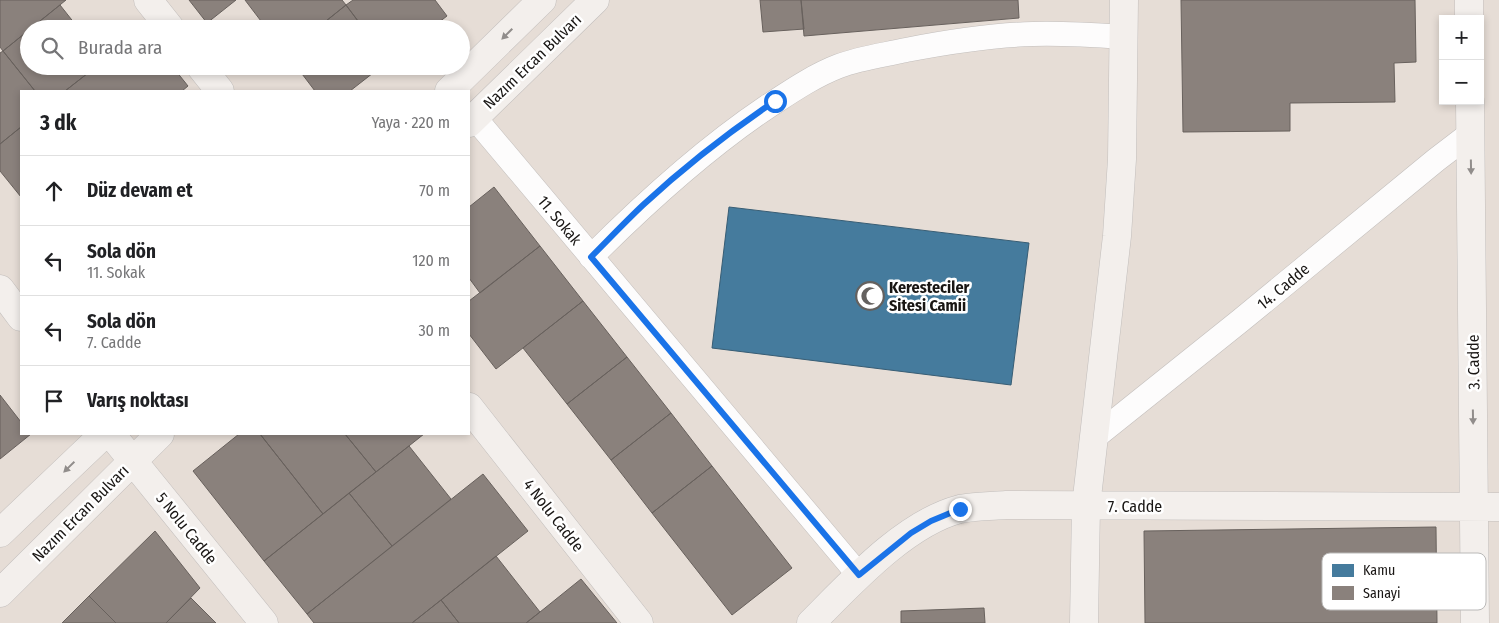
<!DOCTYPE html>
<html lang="tr">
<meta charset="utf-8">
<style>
body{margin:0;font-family:"Fira Sans Condensed",sans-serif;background:#f2f2f2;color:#202124}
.controls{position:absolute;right:15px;top:15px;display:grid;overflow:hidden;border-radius:0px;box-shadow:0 2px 8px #0003}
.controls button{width:45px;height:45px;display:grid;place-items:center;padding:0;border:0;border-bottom:1px solid #e0e0e0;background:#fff;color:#202124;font:25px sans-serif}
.stop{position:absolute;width:15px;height:15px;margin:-11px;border:4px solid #1a73e8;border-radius:50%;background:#fff}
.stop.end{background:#1a73e8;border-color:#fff;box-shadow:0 1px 5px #0008}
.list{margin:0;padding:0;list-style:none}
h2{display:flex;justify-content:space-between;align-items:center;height:65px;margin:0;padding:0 20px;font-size:21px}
h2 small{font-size:16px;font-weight:400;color:#757577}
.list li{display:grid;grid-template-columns:32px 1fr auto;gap:15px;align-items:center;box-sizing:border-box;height:70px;padding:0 20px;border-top:1px solid #e0e0e0}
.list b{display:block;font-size:19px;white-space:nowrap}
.list p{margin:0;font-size:16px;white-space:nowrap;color:#757577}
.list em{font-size:16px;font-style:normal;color:#757577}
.icon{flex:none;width:28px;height:28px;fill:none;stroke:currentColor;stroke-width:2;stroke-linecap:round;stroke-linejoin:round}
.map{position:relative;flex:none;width:1499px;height:623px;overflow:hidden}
.search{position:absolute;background:#fff;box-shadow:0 2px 8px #0003;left:20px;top:20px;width:450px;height:55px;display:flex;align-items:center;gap:12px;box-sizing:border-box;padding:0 18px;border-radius:28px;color:#757577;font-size:19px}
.panel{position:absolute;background:#fff;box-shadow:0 2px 8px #0003;left:20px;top:90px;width:450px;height:345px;border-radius:0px}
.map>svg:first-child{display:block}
.built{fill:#e6ddd6;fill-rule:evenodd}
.public{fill:#457b9d;stroke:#385d74}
.industry{fill:#8a817c;stroke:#68615d}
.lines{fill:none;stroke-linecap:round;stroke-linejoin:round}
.street-casing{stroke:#c2bebc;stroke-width:25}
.secondary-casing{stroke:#c2bebc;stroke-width:29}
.street{stroke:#fdfcfc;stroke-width:24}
.secondary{stroke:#f3efec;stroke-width:28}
.oneway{fill:#918d8b}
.route{stroke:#1a73e8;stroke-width:6}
.labels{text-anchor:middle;stroke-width:5;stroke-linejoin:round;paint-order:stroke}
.street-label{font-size:16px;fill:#191614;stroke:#fff}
.poi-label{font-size:16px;font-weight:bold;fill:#191614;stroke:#fff;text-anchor:start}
.key{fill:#fff;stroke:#bab9b8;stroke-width:1}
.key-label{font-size:14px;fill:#191614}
</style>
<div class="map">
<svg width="1499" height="623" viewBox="0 0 1499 623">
<rect width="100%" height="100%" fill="#f0ece9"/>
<path class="built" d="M0,0H1499V623H0ZM1443,19H1480V101H1443ZM29,29H461V66H29ZM21,91H469V434H21Z"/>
<path class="public" d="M729,207L1029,243L1011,385L712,348Z"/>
<path class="industry" d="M0,0H66L3,51L0,47Z
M189,0H236L207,23Z
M245,0H342L346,5L316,29H267Z
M353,0H435L447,16L430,29H364L346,5Z
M760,0H801L804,29L763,32Z
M801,0H1018L1019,18L804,36Z
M1181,0H1415L1416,62L1394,63L1395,102L1290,103V131L1183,132Z
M60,5L79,29H30Z
M346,5L364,29H316Z
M29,30V66H97L65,91H35L3,51Z
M3,51L35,91H21V127L0,144V53Z
M97,66H172L188,86L182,91H65Z
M296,66H382L350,91H315Z
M21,127V197L0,171V144Z
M494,187L540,246L480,293L469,278V207Z
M540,246L583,301L496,369L469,334V301Z
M583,301L627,357L567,404L523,348Z
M627,357L671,413L611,460L567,404Z
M0,395L21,422V434H31L0,459Z
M671,413L712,466L652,513L611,460Z
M239,434H260L323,514L264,561L193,471Z
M260,434H345L376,472L323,514Z
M345,434H424L376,472Z
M409,446L451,499L392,546L349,493Z
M712,466L792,568L732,615L652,513Z
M483,474L528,531L412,623H314L307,614Z
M349,493L392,546L307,614L264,561Z
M1436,527L1437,623H1145L1144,531Z
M155,531L200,588L166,623H116L89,596Z
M496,556L540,612L526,623H459L441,600Z
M581,579L617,623H526L540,612Z
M89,596L116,623H62Z
M191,598L216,623H166Z
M441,600L459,623H412Z
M984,608L985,623H901V611Z"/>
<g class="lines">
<defs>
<path id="street" d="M474,117L859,575
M591,257C646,202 703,150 767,107C790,92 813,76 839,66C860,58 884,55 906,50C947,42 991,35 1033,34C1064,33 1094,35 1124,37
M1095,437L1240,321L1436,160L1470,134"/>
<path id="secondary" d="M148,0L171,29
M1469,0V19
M200,66L220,91
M449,91L542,0
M1470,101L1475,623
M469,123L595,0
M0,289L21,317
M469,407L639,623
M111,434L264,623
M0,533L104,434
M0,593L160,434
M811,623C850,584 905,523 960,509C974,506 991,506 1006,505L1499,507
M1084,623L1086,506L1117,236L1122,159L1124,0"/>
</defs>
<use href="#street" class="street-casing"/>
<use href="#secondary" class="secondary-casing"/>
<use href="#street" class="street"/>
<use href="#secondary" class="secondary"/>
</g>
<defs><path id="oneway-solid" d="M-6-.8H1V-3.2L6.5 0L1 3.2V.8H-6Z" transform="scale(1.25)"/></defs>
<g class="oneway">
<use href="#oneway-solid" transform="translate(507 34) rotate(135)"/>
<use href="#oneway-solid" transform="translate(1471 167) rotate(89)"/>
<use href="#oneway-solid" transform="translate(1473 417) rotate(89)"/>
<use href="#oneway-solid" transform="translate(69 467) rotate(136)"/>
</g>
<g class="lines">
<path class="route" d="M775,101C729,132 684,167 643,205C625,222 608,240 591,257L859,575L911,533L931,521L960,509"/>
</g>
<defs>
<symbol id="mosque-ring" viewBox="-11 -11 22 22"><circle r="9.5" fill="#fff" stroke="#64615f" stroke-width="1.5"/><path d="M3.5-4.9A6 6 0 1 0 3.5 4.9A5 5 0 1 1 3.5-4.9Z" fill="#64615f"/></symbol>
</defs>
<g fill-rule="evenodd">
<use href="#mosque-ring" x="854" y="280" width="32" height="32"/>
</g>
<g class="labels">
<g class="street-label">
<text transform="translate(532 61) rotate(-44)" y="6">Nazım Ercan Bulvarı</text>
<text transform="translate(560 220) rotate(50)" y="6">11. Sokak</text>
<text transform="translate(1283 286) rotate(-40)" y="6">14. Cadde</text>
<text transform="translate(1473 362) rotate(-91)" y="6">3. Cadde</text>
<text x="1135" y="512">7. Cadde</text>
<text transform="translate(80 513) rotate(-45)" y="6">Nazım Ercan Bulvarı</text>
<text transform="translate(554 515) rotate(52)" y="6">4 Nolu Cadde</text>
<text transform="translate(187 528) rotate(51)" y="6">5 Nolu Cadde</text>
</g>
<g class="poi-label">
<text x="889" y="293">Keresteciler<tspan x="889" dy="18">Sitesi Camii</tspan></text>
</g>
</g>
<rect x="1322" y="553" width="164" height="57" rx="8" class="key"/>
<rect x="1332" y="564" width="22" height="13" fill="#457b9d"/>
<rect x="1332" y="586" width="22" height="14" fill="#8a817c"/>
<g class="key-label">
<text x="1363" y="575">Kamu</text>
<text x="1363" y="598">Sanayi</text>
</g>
</svg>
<div class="controls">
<button>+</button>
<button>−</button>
</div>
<div class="stop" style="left:775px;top:101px"></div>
<div class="stop end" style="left:960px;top:509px"></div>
<div class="search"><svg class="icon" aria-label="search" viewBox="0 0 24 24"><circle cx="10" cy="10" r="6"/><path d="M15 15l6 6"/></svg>Burada ara</div>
<section class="panel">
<h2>3 dk<small>Yaya · 220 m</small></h2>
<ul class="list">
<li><svg class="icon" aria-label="ahead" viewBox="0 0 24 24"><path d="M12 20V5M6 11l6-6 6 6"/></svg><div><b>Düz devam et</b></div><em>70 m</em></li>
<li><svg class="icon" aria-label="left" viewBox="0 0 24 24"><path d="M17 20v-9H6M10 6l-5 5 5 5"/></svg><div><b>Sola dön</b><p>11. Sokak</p></div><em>120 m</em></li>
<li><svg class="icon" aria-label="left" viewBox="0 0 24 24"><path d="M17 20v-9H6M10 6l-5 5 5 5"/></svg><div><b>Sola dön</b><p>7. Cadde</p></div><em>30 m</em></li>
<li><svg class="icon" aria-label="arrive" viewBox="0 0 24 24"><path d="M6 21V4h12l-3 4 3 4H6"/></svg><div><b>Varış noktası</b></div></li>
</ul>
</section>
</div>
